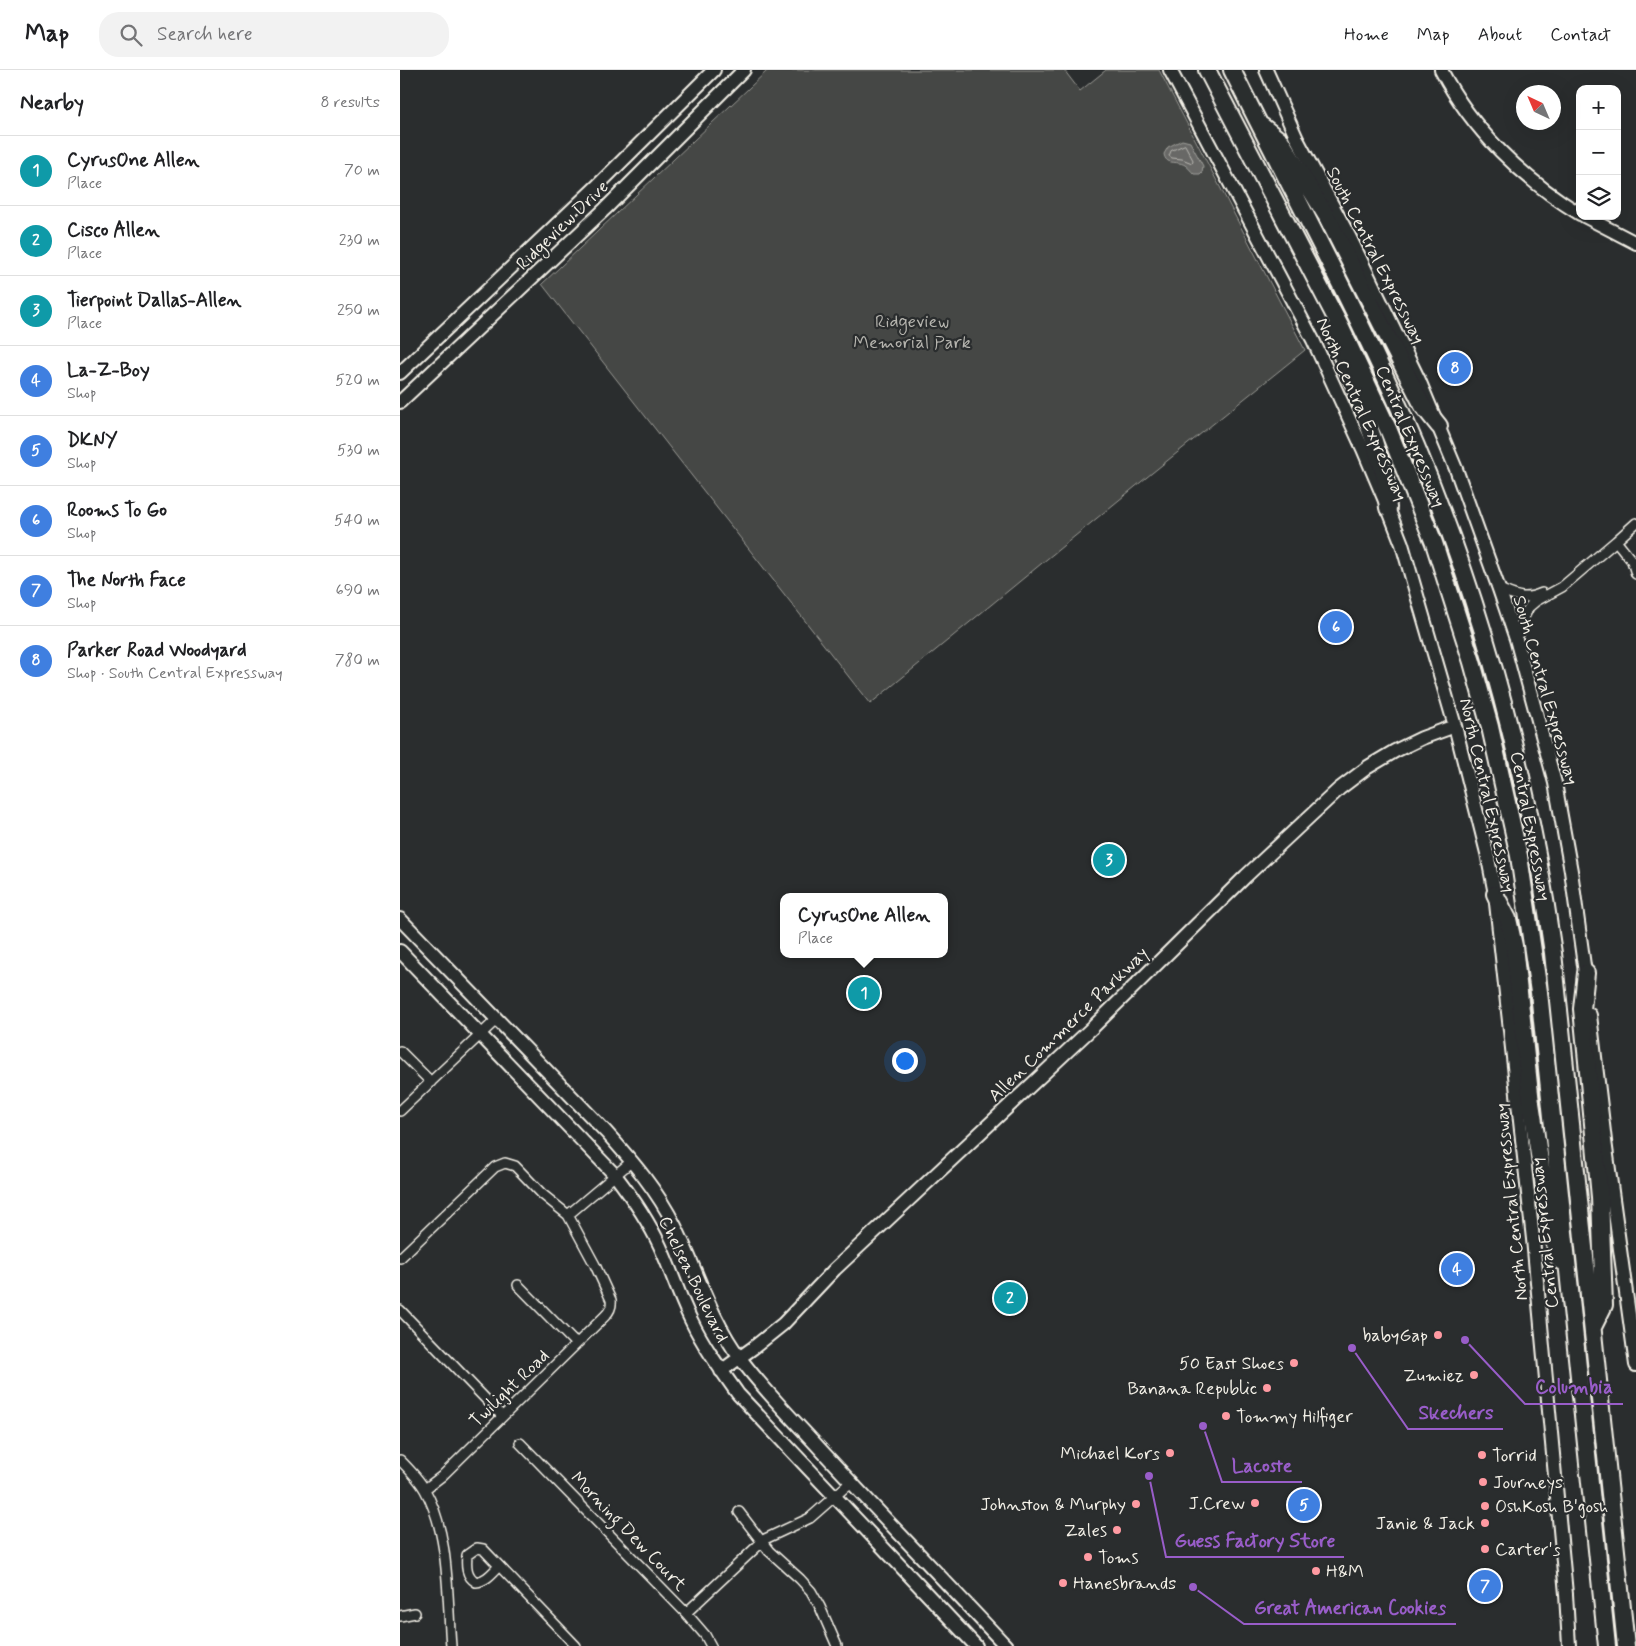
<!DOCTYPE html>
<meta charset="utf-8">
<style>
body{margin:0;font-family:Mynerve,sans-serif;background:#f2f2f2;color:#202124}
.controls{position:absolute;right:15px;top:15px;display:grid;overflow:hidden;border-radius:10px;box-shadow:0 5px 20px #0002}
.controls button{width:45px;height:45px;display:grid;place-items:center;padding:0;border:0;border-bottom:1px solid #e0e0e0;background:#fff;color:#202124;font:25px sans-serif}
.compass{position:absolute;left:1116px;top:15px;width:45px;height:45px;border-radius:50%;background:#fff;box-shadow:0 5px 20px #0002;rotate:316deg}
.you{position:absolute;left:504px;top:990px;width:18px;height:18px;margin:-12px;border:4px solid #fff;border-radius:50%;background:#1a73e8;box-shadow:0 0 0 8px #1a73e833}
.badge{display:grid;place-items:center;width:32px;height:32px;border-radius:50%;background:#2563eb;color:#fff;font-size:16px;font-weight:700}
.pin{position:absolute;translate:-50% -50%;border:2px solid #fff;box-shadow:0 1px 5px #0006}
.popup{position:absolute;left:380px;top:823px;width:168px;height:65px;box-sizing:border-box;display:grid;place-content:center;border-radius:10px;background:#fff;filter:drop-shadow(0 1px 4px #0005);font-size:16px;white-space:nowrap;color:#757577}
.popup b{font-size:19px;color:#202124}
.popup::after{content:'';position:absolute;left:50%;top:100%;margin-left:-10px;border:10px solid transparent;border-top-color:#fff}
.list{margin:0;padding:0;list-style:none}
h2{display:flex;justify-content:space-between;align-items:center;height:65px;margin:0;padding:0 20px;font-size:21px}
h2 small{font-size:16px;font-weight:400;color:#757577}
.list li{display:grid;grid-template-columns:32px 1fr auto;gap:15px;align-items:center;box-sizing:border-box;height:70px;padding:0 20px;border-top:1px solid #e0e0e0}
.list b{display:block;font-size:19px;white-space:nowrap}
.list p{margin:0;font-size:16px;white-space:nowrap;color:#757577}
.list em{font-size:16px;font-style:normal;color:#757577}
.icon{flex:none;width:28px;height:28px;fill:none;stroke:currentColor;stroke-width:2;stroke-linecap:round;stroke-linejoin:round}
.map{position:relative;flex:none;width:1236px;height:1576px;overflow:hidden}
header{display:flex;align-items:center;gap:30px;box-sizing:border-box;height:70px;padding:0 25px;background:#fff;border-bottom:1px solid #e0e0e0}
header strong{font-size:24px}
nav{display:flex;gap:28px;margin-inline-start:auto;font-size:18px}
.search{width:350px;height:45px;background:#f2f2f2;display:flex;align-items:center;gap:12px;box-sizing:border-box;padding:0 18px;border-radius:20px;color:#757577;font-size:19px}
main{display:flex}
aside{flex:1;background:#fff}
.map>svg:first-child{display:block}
.green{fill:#444645;stroke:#9c9c96}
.water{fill:#676866;stroke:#9f9f9a}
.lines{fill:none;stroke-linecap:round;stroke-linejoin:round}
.shore{stroke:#bcbab4;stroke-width:1}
.street-casing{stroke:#f4f1e8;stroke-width:12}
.secondary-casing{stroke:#f4f1e8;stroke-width:16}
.highway-casing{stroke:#f4f1e8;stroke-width:20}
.street{stroke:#2a2d2e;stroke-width:9}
.secondary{stroke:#2a2d2e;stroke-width:12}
.highway{stroke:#2a2d2e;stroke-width:16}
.poi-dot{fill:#ff9aa2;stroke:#2a2d2e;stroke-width:2}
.labels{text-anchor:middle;stroke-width:4.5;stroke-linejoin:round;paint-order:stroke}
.street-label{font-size:18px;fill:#f4f1e8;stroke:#2a2d2e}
.park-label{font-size:18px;fill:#b6b5af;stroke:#2a2d2e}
.poi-label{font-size:18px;fill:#f4f1e8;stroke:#2a2d2e;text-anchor:end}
.leader{fill:none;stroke:#995dc9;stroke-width:2}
.callout-dot{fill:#995dc9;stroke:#2a2d2e;stroke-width:2}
.callout-label{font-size:19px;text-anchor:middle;font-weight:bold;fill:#995dc9;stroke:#2a2d2e;stroke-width:4.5;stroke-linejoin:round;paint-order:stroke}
</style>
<header>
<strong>Map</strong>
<div class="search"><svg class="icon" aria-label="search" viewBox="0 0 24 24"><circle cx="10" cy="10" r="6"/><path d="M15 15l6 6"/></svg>Search here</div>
<nav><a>Home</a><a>Map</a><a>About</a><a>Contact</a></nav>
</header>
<main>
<aside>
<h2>Nearby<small>8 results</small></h2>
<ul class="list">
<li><span class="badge" style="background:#0f9aa8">1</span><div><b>CyrusOne Allen</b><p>Place</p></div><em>70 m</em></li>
<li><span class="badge" style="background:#0f9aa8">2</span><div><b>Cisco Allen</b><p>Place</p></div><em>230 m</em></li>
<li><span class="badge" style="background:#0f9aa8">3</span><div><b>Tierpoint Dallas-Allen</b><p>Place</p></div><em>250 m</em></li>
<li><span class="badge" style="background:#3f7fe0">4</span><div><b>La-Z-Boy</b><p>Shop</p></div><em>520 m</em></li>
<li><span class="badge" style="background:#3f7fe0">5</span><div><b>DKNY</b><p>Shop</p></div><em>530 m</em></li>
<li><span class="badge" style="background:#3f7fe0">6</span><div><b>Rooms To Go</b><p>Shop</p></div><em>540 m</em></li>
<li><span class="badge" style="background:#3f7fe0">7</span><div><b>The North Face</b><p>Shop</p></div><em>690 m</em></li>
<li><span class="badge" style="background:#3f7fe0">8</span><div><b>Parker Road Woodyard</b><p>Shop · South Central Expressway</p></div><em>780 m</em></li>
</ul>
</aside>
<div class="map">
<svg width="1236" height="1576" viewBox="0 0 1236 1576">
<rect width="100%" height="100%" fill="#2a2d2e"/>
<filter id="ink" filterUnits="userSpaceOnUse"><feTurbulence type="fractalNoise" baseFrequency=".02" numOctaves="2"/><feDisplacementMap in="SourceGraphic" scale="10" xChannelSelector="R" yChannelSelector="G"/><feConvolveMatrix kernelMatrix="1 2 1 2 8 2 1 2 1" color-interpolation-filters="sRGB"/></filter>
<g filter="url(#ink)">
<path class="green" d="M368,0H664L680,21L706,0H759L905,280L752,403L470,634L142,214Z"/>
<path class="water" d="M782,70L790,72L803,96L802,102L800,104H794C791,101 788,97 785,95C776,90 766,96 764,84L768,77Z"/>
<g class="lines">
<path class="shore" d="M785,75L793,90L792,93L782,89L772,88L769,86L771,81Z"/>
<defs>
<path id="street" d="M1216,471L1232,491L1236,504
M1099,519C1116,526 1124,531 1142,523
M1116,569L1122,559L1123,549L1129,537L1136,531L1162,517L1216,471L1236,453
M0,981L31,1012
M0,1041L97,949
M168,1145L232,1091
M0,1188L95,1097L105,1093L115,1096L142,1124L168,1145L195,1195L211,1230C212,1237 210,1241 205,1246L42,1406L25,1419
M118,1215L176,1274
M0,1240L102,1346
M120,1373L286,1543L305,1565L311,1576
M0,1390C9,1399 19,1409 25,1420C50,1464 47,1527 51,1576
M339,1442L369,1481L400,1509L411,1521L420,1537L437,1576
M99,1496C92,1503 86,1511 76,1512C66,1506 66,1496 67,1485L77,1478L83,1479L176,1576
M286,1543L365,1469L410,1448L451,1412
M0,1546L15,1543"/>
<path id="secondary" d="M770,0L913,270L963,379L988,438L1002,474L1055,656L1087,783L1095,824L1133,1169L1166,1524L1169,1576
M866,0L897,69L950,168L1019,310L1056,399L1099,519L1116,569L1155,713L1171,801L1186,910
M1041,0C1072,60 1123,109 1180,144
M1184,146L1236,173
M0,303L196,117L314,0
M0,332L205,139L344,0
M0,849L206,1062C233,1092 257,1120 275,1156C297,1200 310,1248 340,1288C364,1321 395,1351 422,1381C483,1447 545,1511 606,1576
M0,881L215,1105C232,1127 248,1150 260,1176C271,1200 279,1226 291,1250C304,1277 321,1300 338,1324L576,1576
M1190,945L1205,1071L1236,1295
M321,1301L353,1278L383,1254L435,1199L693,957L846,806L939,719L968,697L995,681L1022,668L1055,656"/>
<path id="highway" d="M807,0L940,256L989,361L1034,473L1072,592L1090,657L1119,786L1139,922L1207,1576
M832,0C894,125 961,247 1016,376C1084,538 1129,709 1153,883L1226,1576
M862,56L881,71L926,145L1023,336L1039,356
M934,260L939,279L956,319L974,371L985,408L988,438
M1095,824L1108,849L1114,876L1131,1033L1148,1142L1157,1183L1160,1191
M1186,903L1182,939L1200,1127L1204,1235L1193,1257"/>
</defs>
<use href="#street" class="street-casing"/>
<use href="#secondary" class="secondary-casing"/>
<use href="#highway" class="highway-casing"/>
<use href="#street" class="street"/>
<use href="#secondary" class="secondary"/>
<use href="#highway" class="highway"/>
</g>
</g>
<g class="poi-dot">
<circle cx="1038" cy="1265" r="5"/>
<circle cx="894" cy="1293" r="5"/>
<circle cx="1074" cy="1305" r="5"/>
<circle cx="867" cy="1318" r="5"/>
<circle cx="826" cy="1346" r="5"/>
<circle cx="770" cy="1383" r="5"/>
<circle cx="1082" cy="1385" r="5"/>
<circle cx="1083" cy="1412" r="5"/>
<circle cx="855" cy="1433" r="5"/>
<circle cx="736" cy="1434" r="5"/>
<circle cx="1085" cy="1436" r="5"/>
<circle cx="1085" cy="1453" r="5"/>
<circle cx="717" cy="1460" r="5"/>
<circle cx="1085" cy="1479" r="5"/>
<circle cx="688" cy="1487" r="5"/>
<circle cx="916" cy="1501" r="5"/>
<circle cx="663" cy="1513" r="5"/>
</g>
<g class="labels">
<g class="street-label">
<text transform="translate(162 155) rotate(-44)" y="6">Ridgeview Drive</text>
<text transform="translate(976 185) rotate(63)" y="6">South Central Expressway</text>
<text transform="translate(962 339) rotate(66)" y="6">North Central Expressway</text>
<text transform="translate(1011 366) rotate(67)" y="6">Central Expressway</text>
<text transform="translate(1146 620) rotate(74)" y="6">South Central Expressway</text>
<text transform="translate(1088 725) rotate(77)" y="6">North Central Expressway</text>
<text transform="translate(1131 756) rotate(79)" y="6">Central Expressway</text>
<text transform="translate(668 954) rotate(-44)" y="6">Allen Commerce Parkway</text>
<text transform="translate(1111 1132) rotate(-96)" y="6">North Central Expressway</text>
<text transform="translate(1144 1163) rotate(-96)" y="6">Central Expressway</text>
<text transform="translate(294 1209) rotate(64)" y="6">Chelsea Boulevard</text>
<text transform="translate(109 1318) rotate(-44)" y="6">Twilight Road</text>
<text transform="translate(229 1461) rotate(46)" y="6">Morning Dew Court</text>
</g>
<g class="park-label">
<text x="512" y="257">Ridgeview<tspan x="512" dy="21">Memorial Park</tspan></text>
</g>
<g class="poi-label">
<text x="1028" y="1271">babyGap</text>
<text x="884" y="1299">50 East Shoes</text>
<text x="1064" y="1311">Zumiez</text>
<text x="857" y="1324">Banana Republic</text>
<text x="836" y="1352" text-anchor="start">Tommy Hilfiger</text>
<text x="760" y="1389">Michael Kors</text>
<text x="1092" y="1391" text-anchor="start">Torrid</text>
<text x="1093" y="1418" text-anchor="start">Journeys</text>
<text x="845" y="1439">J.Crew</text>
<text x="726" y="1440">Johnston &amp; Murphy</text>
<text x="1095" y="1442" text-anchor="start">OshKosh B'gosh</text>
<text x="1075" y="1459">Janie &amp; Jack</text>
<text x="707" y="1466">Zales</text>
<text x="1095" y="1485" text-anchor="start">Carter's</text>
<text x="698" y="1493" text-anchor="start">Toms</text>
<text x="926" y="1507" text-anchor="start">H&amp;M</text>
<text x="673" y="1519" text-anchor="start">Hanesbrands</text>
</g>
</g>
<path class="leader" d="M1065 1270L1125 1334H1223M952 1278L1008 1359H1103M803 1356L822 1412H902M749 1406L766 1487H944M793 1517L844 1554H1056"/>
<g class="callout-dot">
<circle cx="1065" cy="1270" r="5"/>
<circle cx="952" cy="1278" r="5"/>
<circle cx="803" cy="1356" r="5"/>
<circle cx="749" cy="1406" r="5"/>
<circle cx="793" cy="1517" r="5"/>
</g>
<g class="callout-label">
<text x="1174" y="1323">Columbia</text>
<text x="1056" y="1349">Skechers</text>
<text x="862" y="1402">Lacoste</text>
<text x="855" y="1477">Guess Factory Store</text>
<text x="950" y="1544">Great American Cookies</text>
</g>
</svg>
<div class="controls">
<button>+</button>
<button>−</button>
<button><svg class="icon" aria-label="layers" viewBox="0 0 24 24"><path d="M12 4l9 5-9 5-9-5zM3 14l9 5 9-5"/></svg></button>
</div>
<svg class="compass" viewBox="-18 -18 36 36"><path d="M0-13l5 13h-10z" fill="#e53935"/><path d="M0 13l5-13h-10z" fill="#757577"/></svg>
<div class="you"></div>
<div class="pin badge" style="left:464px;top:923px;background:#0f9aa8">1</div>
<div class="popup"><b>CyrusOne Allen</b>Place</div>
<div class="pin badge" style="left:610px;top:1228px;background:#0f9aa8">2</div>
<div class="pin badge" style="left:709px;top:790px;background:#0f9aa8">3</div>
<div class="pin badge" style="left:1057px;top:1199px;background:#3f7fe0">4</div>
<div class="pin badge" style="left:904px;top:1435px;background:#3f7fe0">5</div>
<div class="pin badge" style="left:936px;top:557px;background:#3f7fe0">6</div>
<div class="pin badge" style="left:1085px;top:1516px;background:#3f7fe0">7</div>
<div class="pin badge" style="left:1055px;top:298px;background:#3f7fe0">8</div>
</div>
</main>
